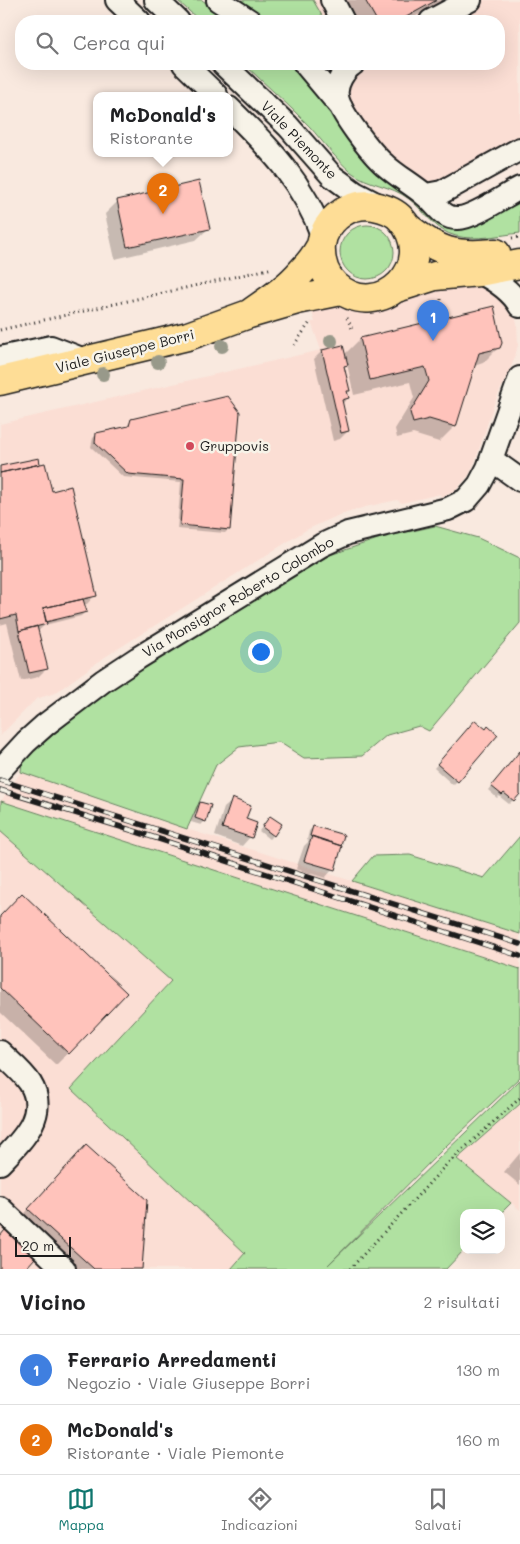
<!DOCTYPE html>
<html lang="it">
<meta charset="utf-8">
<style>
body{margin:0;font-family:Mali,sans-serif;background:#f2f2f2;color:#202124}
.controls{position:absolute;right:15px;bottom:15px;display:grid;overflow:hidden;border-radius:10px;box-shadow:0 5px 20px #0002}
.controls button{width:45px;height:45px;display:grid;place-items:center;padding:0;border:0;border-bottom:1px solid #e0e0e0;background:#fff;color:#202124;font:25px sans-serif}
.scale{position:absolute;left:15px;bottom:12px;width:56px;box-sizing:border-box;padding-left:5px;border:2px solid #1c1c1c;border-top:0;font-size:14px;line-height:18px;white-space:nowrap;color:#1c1c1c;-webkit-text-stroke:4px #f7f3e8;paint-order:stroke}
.you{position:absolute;left:260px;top:651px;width:18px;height:18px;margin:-12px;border:4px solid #fff;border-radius:50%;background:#1a73e8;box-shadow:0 0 0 8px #1a73e833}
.badge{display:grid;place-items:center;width:32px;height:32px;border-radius:50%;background:#0f766e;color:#fff;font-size:16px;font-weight:700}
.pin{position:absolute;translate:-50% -41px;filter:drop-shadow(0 1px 2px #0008)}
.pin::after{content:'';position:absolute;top:26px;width:18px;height:15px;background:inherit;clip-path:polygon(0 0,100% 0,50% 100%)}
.popup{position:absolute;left:93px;top:92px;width:140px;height:65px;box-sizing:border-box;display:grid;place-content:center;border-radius:10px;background:#fff;filter:drop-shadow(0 1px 4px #0005);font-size:16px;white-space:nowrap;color:#757577}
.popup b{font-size:19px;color:#202124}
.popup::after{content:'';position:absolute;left:50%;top:100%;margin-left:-10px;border:10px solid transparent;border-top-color:#fff}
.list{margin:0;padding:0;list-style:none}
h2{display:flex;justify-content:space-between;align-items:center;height:65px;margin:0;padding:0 20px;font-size:21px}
h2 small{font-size:16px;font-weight:400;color:#757577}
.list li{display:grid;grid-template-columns:32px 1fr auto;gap:15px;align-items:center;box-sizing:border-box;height:70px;padding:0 20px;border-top:1px solid #e0e0e0}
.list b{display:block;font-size:19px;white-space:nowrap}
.list p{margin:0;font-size:16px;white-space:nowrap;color:#757577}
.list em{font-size:16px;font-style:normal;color:#757577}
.icon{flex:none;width:28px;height:28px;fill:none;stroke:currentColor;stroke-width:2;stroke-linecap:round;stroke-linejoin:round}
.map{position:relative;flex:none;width:520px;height:1269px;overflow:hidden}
.search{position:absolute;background:#fff;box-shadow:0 5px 20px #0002;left:15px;right:15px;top:15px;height:55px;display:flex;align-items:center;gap:12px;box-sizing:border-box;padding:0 18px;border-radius:20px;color:#757577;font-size:19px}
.sheet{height:205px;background:#fff}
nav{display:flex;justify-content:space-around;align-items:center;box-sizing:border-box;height:70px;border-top:1px solid #e0e0e0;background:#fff;font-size:14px;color:#757577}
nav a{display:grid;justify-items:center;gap:2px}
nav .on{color:#0f766e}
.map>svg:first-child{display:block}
.built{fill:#fbded4}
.green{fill:#b0e1a1;stroke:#667e5e}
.shadow{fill:#0003}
.building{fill:#ffc3bb;stroke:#1c1c1c}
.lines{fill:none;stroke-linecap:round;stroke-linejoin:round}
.minor-casing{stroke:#1c1c1c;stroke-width:26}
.major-casing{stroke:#1c1c1c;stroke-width:31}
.path{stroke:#1c1c1c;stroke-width:3;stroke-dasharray:1 4;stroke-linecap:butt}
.minor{stroke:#f7f3e8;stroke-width:22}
.major{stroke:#fedd96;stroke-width:28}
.rail-casing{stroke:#1c1c1c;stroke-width:5.5}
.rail{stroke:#f7f3e8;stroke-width:4;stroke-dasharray:11;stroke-linecap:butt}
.tree{fill:#98998a}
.poi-dot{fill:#d1495b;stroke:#f7f3e8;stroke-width:2}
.labels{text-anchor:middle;stroke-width:5;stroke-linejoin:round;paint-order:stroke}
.street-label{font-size:14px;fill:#1c1c1c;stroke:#f7f3e8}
.poi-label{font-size:14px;fill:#1c1c1c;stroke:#f7f3e8;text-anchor:start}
</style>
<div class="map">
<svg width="520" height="1269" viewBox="0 0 520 1269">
<rect width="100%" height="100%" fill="#f9e9df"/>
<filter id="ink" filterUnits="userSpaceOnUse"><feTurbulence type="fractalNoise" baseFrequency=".02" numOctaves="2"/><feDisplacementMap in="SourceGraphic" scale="10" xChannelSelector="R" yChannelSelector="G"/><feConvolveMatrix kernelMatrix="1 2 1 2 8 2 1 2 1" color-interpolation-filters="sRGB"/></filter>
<g filter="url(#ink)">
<path class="built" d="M235,0H520V163L448,203L387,156L320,64H499V21H269Z
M480,282L511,306L517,323L518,345L514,360L494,404L475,462L469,475L457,489L441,497L440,494L402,503L397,500L365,507L337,516L306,530L105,657L55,693L36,699L0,736V424L321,350L311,322H315L310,306L339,304L350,307L415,291Z
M21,772L142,815L520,934V969L1,801Z
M0,831L171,981L72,1089L245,1253L231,1269H0Z
M520,1104V1210L457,1159Z"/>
<path class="green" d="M177,0H202L231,21H200Z
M235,0H313L325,21H269Z
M244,64H290L310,82L427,210L520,200V233C500,235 476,241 456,236C435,231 425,211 409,199C391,185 368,185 351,172C336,159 323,142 310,127C289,105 266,85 244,64Z
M340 252a27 27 0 1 1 54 0a27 27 0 1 1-54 0Z
M435,526L478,538L520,558V623L429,731L419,726L387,735L362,756L304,758L279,742L239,747L216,765L187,829L21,772L22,760L120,681L196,632L330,555L381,538Z
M1,801L520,969V1077L447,1145L328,1265L520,1080V1104L457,1159L511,1203L501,1213H464V1250L446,1269H231L245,1253L71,1089L171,981L0,831Z
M520,836V934L352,881L373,856L410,855L484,878Z"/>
<path class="shadow" d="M346,0H445L407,21H358Z
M118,201L209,228L196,240L115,259L105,214Z
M360,339L499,347L483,363L474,366L455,426L439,442L413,434L397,438L395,429L414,398L410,382L354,395L347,364L343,367L349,390L346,393L348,398L342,404L348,431L340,439L333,441L314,359L322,351L344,355Z
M131,420L229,529L225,533L177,529L181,482L123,477L91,447L93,438L97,434L126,428Z
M39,463L36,466L51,492L95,595L87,604H84L85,612L81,616L45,625L37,632L46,669L38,677L21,681L7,623L0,625V467Z
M472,725L486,730L457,781L453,785L434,768Z
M520,752V793L509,804L499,796L497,798L488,790Z
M233,800L245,820L250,837L242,846L215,836L224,808Z
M200,803L205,821L201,825L191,822L196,807Z
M270,817L273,835L269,839L259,831Z
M313,827L333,869L325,878L296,869L304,846L309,841L307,840L309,831Z
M0,917L68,1053L56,1065L0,1012Z
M520,1153V1185L504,1172Z
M74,1159L140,1269H69L17,1222Z"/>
<path class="building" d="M365,0H437L399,21H377Z
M199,181L210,229L127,247L117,200Z
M494,306L502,343L500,348L479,353L456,427L429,419L413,423L410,412L429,381L425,367L370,380L360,338Z
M343,345L348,365L344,366L350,391H347L349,398L342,400L349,431L341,433L322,350Z
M228,396L240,412L230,530L180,525L184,479L128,474L95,443L96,433L129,426L131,419Z
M39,458L40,464L0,473V466Z
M45,463L52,491L71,486L97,596L43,608L47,624L19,631L16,615L0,619V473Z
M83,599L87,612L46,622L43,608Z
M37,626L48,669L29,673L19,631Z
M475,720L486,729L488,726L498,735L458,782L437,764Z
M520,751V794L514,801L504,793L502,795L491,786Z
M232,798L251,806L246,819L257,823L252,838L222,828Z
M200,802L211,805L206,822L195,818Z
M270,816L282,824L274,836L262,827Z
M313,826L344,835L341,846L310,836Z
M312,836L342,846L335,870L304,861Z
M22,893L127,993L69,1054L0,988V916Z
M86,1145L147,1200L142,1269H94L28,1209Z
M5,1230L35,1258L27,1267L29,1269H0V1236Z"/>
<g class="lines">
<defs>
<path id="minor" d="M117,0L139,21
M156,0L178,21
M218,0L250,21
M332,0L343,21
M431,21L470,0
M184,64L216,95
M223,64L288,126L332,176L355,193L382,207
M305,64L341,107
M353,64C344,70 335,84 337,96C339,112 372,154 385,165C397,176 412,184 425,195C436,203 442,219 458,218C473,218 506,195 520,188
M229,108C270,148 303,182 323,237
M426,195L442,192L520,149
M479,272C495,280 511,290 520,306
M0,358L51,347L87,361
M492,460L520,480
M0,770L26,742L45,725L103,681L138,658L322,545L348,533L448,509L466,500L479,485L488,468L520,378
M0,1052C10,1062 22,1071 30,1083C50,1115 20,1142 0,1163
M0,1208L64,1269"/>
<path id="major" d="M407,227C440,253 454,257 496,253
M397,288L435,276L479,272L520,264
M249,314C267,301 287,289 302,271C309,264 315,256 320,247C322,243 322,239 323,236C331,216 352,202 374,206C384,208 394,211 401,219C441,264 380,325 336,286C324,275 320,261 321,245
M0,381L188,336L249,314L297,300L341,291"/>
</defs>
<use href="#minor" class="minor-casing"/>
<use href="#major" class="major-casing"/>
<path class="path" d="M512,238L520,237
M441,310V297
M347,318L353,331
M0,330L273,268
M294,345L311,321
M350,1269L447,1164L520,1098"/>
<use href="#minor" class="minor"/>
<use href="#major" class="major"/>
<defs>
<path id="rail" d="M0,780L520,944
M0,790L134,831L520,956"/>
</defs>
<use href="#rail" class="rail-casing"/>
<use href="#rail" class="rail"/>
</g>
<g class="tree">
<circle cx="331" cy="341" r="7"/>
<circle cx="222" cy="346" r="7"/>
<circle cx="158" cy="362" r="7"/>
<circle cx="103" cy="374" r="7"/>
</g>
</g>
<circle class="poi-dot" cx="190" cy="446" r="5"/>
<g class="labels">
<g class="street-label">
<text transform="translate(299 140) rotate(46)" y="5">Viale Piemonte</text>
<text transform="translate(125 351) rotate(-14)" y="5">Viale Giuseppe Borri</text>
<text transform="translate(238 597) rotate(-31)" y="5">Via Monsignor Roberto Colombo</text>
</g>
<g class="poi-label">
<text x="200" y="451">Gruppovis</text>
</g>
</g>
</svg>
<div class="controls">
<button><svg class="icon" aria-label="layers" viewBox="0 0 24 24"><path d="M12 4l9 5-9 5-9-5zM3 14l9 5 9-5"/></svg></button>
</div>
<div class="scale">20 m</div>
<div class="you"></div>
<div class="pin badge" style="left:433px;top:341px;background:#3f7fe0">1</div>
<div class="pin badge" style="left:163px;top:214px;background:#e8710a">2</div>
<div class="popup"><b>McDonald's</b>Ristorante</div>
<div class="search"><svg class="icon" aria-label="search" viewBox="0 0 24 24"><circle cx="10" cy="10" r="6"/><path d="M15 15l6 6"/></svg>Cerca qui</div>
</div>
<section class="sheet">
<h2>Vicino<small>2 risultati</small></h2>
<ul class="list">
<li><span class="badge" style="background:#3f7fe0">1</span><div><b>Ferrario Arredamenti</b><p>Negozio · Viale Giuseppe Borri</p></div><em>130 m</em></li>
<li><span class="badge" style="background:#e8710a">2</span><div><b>McDonald's</b><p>Ristorante · Viale Piemonte</p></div><em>160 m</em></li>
</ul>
</section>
<nav>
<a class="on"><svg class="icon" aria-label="map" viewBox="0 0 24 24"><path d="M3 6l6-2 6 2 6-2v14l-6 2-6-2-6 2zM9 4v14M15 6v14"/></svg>Mappa</a>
<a><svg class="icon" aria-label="directions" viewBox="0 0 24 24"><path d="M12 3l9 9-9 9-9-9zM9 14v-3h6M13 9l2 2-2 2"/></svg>Indicazioni</a>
<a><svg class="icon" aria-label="saved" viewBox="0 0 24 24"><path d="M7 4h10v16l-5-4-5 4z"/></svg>Salvati</a>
</nav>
